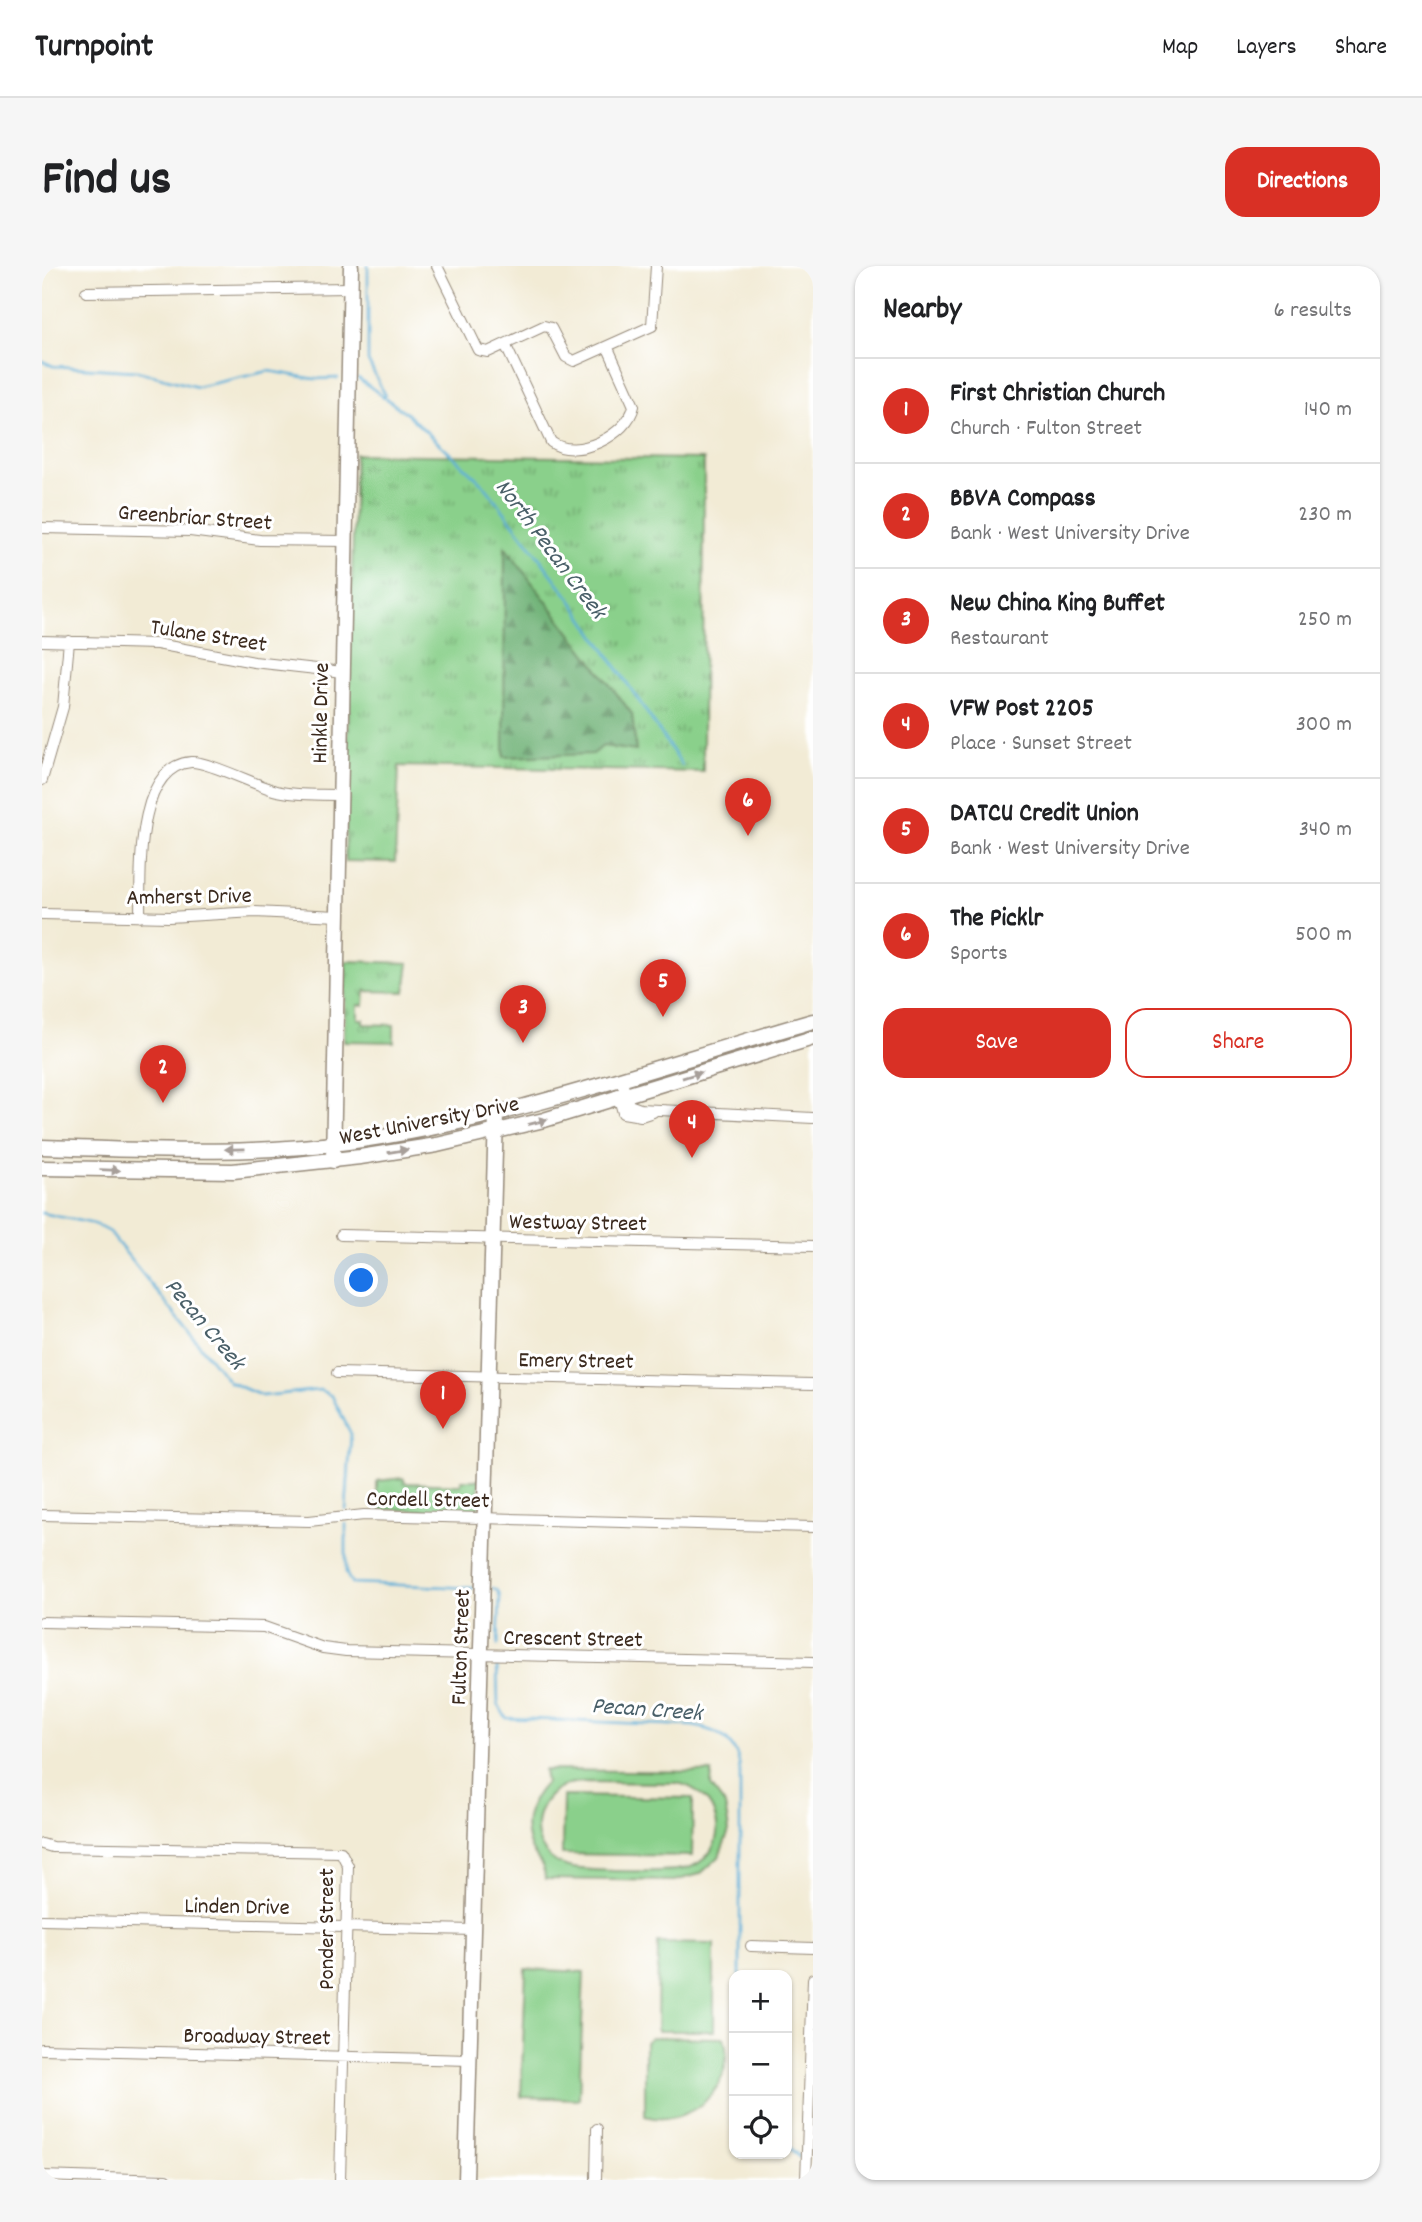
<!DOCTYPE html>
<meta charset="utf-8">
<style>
body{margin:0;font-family:Dekko,sans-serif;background:#f6f6f6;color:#202124}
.controls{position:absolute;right:21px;bottom:21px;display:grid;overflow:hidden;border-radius:14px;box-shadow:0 2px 5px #0004}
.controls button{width:63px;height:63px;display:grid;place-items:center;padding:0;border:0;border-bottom:2px solid #e0e0e0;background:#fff;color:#202124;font:35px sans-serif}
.you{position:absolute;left:320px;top:1015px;width:24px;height:24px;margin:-18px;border:5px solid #fff;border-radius:50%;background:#1a73e8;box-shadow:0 0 0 10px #1a73e833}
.badge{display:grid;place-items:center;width:46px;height:46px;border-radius:50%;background:#d93025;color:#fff;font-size:23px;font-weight:700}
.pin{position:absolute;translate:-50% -58px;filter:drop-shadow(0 2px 4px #0008)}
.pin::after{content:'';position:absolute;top:37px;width:24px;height:21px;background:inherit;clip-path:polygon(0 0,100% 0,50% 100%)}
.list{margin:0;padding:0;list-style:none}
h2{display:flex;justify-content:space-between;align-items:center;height:91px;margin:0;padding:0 28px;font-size:30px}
h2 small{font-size:23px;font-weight:400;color:#757577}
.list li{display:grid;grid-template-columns:46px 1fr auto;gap:21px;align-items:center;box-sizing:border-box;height:105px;padding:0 28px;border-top:2px solid #e0e0e0}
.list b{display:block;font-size:26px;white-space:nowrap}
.list p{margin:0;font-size:23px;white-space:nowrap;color:#757577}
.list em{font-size:23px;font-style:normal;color:#757577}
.actions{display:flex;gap:14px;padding:21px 28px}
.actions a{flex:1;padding:16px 0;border:2px solid #d93025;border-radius:21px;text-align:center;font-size:24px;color:#d93025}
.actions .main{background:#d93025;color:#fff}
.icon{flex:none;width:38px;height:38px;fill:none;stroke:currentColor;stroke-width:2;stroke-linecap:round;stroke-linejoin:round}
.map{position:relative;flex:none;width:771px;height:1914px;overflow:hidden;border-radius:21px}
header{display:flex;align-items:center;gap:42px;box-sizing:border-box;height:98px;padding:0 35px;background:#fff;border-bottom:2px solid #e0e0e0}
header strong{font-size:33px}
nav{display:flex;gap:38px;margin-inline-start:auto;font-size:24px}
.intro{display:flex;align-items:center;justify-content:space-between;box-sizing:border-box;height:168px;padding:0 42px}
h1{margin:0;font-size:49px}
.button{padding:18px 32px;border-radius:21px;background:#d93025;color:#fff;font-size:24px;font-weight:700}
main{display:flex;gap:42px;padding:0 42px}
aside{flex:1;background:#fff;border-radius:21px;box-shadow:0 2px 5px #0004}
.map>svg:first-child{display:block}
.grass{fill:url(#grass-tufts);stroke:#627d54;stroke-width:2}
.forest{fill:url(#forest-firs);stroke:#556e4a;stroke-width:2}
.pitch{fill:#8ad08b;stroke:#627d54;stroke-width:2;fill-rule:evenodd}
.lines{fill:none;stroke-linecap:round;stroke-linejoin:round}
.stream{stroke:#5dafd8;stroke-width:2.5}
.street-casing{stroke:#968a7a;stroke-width:12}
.secondary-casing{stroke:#968a7a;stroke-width:17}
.primary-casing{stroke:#968a7a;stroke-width:17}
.street{stroke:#fff;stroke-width:10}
.secondary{stroke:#fff;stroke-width:14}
.primary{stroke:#fff;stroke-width:14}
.oneway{fill:#a79f9a}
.labels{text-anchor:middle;stroke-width:6;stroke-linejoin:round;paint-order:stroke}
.street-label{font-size:23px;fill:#3b2a1e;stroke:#fff}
.water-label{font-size:24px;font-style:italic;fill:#495f68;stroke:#fff}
</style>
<header>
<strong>Turnpoint</strong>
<nav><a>Map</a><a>Layers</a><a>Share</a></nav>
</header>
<div class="intro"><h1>Find us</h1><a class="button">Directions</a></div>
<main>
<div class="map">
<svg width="771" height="1914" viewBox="0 0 771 1914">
<defs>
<pattern id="grass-tufts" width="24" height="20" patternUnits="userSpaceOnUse" patternTransform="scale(1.75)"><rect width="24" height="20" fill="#8ad08b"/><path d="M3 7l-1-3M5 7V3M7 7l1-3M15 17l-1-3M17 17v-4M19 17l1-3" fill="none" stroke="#72a971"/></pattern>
<pattern id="forest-firs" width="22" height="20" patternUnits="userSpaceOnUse" patternTransform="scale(1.75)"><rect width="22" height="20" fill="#6fb277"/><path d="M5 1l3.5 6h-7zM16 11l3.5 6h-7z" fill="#5c9161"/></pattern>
</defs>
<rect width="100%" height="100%" fill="#fff"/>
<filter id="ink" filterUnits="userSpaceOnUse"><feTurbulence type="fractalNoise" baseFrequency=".0143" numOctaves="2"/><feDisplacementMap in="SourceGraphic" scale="14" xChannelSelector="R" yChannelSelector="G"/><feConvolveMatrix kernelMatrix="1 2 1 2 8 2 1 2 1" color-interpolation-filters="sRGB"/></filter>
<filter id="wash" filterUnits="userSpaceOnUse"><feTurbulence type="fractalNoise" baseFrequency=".00686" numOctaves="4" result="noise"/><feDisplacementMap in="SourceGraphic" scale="28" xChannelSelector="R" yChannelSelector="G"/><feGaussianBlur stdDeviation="1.57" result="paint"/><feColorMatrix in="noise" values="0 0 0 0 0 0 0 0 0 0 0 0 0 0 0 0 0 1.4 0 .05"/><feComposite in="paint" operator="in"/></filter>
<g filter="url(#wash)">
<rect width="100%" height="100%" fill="#f2ebd5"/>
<path class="grass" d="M313,188L662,193L661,506L357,500L353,596L303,595Z
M304,695L367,697L363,726L323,725L322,739H316V753H321V758L352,759V776L302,775Z
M361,1212L364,1217L419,1219L420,1214H437L436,1246L335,1243V1215Z"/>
<path class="forest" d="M463,281L590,448L594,485L561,480L551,488L462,491Z"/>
<path class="pitch" d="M502,1504L670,1506L669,1520L683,1539L687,1565L677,1591L658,1608L632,1615L503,1613C503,1598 496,1596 490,1584C478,1560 486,1535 504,1517ZM538,1516L634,1517C677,1523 693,1582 649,1601C633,1608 551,1605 531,1602C479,1593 485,1521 538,1516Z
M521,1530L651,1532L650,1590L520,1588Z
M616,1677L672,1678V1765H615Z
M484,1703L542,1706L537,1833L479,1831Z
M609,1771L682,1772C696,1817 649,1864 603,1850V1776Z"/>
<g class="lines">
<path class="stream" d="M326,0V95L343,129
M0,95L11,100L95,105L155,121L227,105L273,113L296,112
M316,112L364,147L442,219L530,335L640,499
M0,947L52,958L67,966L187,1116L220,1130L278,1124L290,1130L309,1168L304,1244
M304,1258V1307L309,1317L432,1322
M451,1322L456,1325L458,1331L456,1379
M455,1397L456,1438L464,1452L651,1460C678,1464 697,1477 698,1506V1709
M745,1879L757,1891"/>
</g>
</g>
<g filter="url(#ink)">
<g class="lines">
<defs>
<path id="street" d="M395,0L436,84L446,86L502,60L509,62L524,91L532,95L610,60L614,0
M44,26L308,22
M463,78L509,176C534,195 586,169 592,140L566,82
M0,262L148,265L218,274L303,275
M0,375L115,378L212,396L301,406
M0,514L21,441L27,375
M0,648L127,651L213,646L296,650
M98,651C99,610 92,501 149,496C166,495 215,520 235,525C255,530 278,528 299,529
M579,813L587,839L598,843L771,852
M576,828L581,847L599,850L611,846
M299,969L771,980
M295,1107L771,1118
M0,1249L267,1255L322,1249L771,1261
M0,1356L222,1361L281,1382L304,1385L771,1396
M0,1578L10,1581L299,1586L306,1600L298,1914
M0,1654L432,1664
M709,1680L771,1682
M0,1783L428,1794
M0,1910L124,1914
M554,1914L555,1863
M764,1914L771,1713"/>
<path id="secondary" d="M291,895L309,0
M424,1914L454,849"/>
<path id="primary" d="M0,881C101,884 205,890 306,876C466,855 617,799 771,755
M0,902L191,905L318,891L395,879L502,854L771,772"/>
</defs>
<use href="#street" class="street-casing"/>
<use href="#secondary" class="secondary-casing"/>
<use href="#primary" class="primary-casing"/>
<use href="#street" class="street"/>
<use href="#secondary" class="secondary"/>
<use href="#primary" class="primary"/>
</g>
<defs><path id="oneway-solid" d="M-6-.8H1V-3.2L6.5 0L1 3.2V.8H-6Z" transform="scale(1.75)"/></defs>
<g class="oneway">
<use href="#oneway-solid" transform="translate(650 809) rotate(-17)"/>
<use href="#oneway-solid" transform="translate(496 856) rotate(-15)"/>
<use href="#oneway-solid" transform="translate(193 883) rotate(179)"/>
<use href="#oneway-solid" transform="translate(356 885) rotate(-9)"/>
<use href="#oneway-solid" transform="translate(68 904) rotate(2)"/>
</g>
</g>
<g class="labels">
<g class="street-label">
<text transform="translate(153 250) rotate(4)" y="8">Greenbriar Street</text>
<text transform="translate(167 368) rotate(9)" y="8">Tulane Street</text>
<text transform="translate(277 447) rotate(-89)" y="8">Hinkle Drive</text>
<text transform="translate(147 629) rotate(-1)" y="8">Amherst Drive</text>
<text transform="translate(387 853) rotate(-11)" y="8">West University Drive</text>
<text transform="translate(536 955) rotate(1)" y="8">Westway Street</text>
<text transform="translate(534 1093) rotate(1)" y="8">Emery Street</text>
<text transform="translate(386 1232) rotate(1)" y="8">Cordell Street</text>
<text transform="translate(531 1371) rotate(1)" y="8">Crescent Street</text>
<text transform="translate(417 1381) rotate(-88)" y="8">Fulton Street</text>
<text transform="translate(195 1639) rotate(1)" y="8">Linden Drive</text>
<text transform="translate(283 1663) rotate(-90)" y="8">Ponder Street</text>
<text transform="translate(215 1769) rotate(1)" y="8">Broadway Street</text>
</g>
<g class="water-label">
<text transform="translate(510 282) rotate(53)" y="8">North Pecan Creek</text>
<text transform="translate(164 1057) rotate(50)" y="8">Pecan Creek</text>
<text transform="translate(605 1442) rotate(4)" y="8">Pecan Creek</text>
</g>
</g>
</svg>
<div class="controls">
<button>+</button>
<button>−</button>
<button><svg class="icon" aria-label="locate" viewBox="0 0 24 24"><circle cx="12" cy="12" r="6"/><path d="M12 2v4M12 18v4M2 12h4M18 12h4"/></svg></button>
</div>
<div class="you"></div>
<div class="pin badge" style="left:401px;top:1163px">1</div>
<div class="pin badge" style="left:121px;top:837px">2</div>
<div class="pin badge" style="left:481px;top:777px">3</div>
<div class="pin badge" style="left:650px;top:892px">4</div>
<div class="pin badge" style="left:621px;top:751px">5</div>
<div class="pin badge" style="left:706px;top:570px">6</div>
</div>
<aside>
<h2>Nearby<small>6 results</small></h2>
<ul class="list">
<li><span class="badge">1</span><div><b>First Christian Church</b><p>Church · Fulton Street</p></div><em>140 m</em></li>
<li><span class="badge">2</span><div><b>BBVA Compass</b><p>Bank · West University Drive</p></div><em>230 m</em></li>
<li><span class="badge">3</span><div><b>New China King Buffet</b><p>Restaurant</p></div><em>250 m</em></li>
<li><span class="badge">4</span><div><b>VFW Post 2205</b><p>Place · Sunset Street</p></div><em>300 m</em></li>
<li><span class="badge">5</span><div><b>DATCU Credit Union</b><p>Bank · West University Drive</p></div><em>340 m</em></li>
<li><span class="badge">6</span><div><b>The Picklr</b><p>Sports</p></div><em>500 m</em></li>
</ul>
<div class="actions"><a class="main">Save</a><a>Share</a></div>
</aside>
</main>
